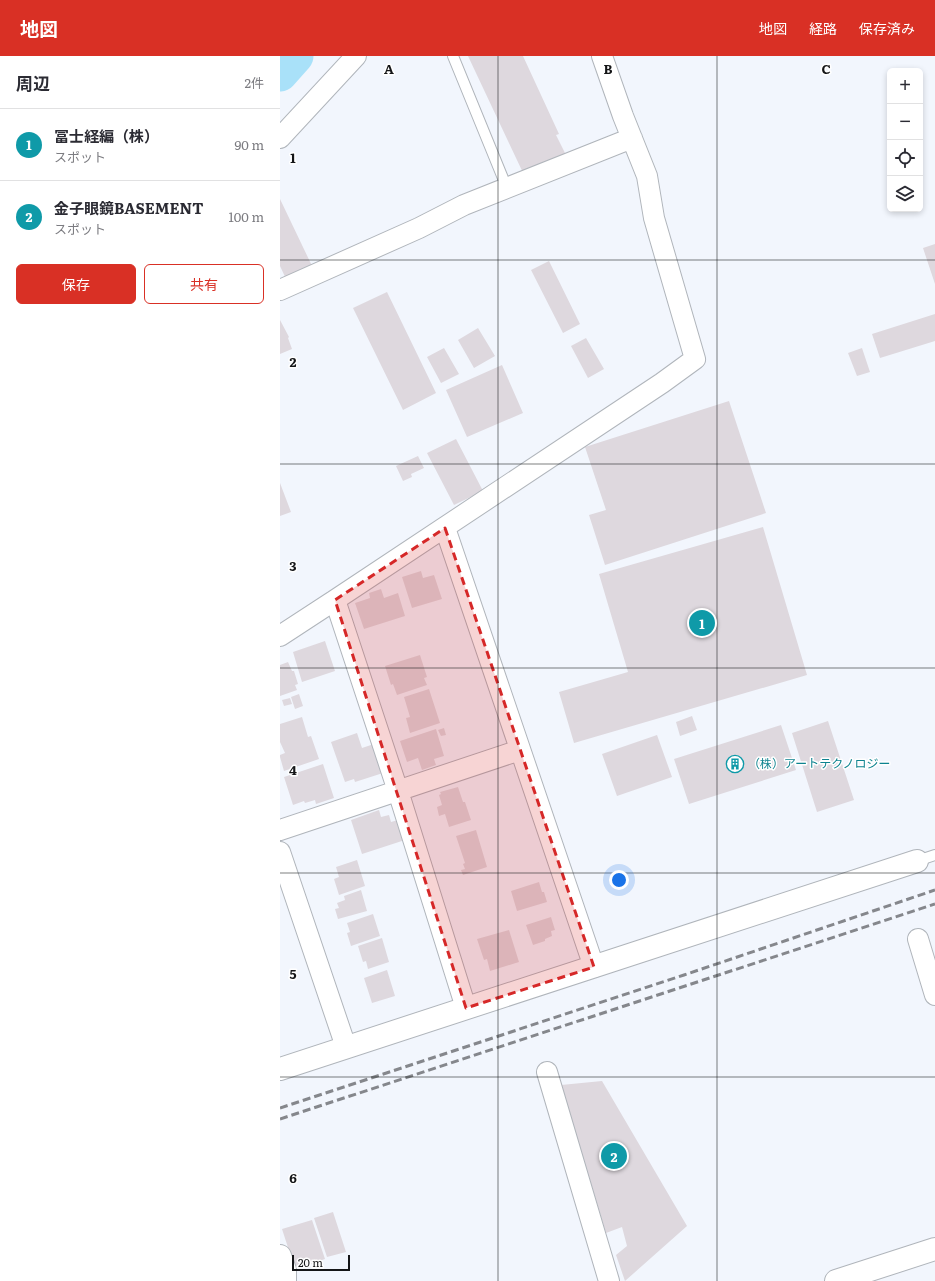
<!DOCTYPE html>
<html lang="ja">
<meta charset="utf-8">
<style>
body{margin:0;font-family:Literata,"Noto Sans JP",serif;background:#f7f7f7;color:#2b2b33}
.controls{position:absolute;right:12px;top:12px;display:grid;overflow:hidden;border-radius:6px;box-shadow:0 2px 6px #0003}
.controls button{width:36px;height:36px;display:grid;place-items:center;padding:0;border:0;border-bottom:1px solid #e1e1e2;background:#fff;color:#2b2b33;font:20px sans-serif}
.scale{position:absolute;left:12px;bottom:10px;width:58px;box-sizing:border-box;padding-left:4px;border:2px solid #141517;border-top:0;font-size:11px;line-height:14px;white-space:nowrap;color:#141517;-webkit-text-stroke:3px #fff;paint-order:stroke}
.you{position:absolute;left:339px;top:824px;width:14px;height:14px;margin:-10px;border:3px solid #fff;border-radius:50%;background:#1a73e8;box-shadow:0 0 0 6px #1a73e833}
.badge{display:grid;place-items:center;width:26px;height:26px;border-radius:50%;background:#d93025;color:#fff;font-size:13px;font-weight:700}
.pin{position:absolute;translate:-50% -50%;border:2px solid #fff;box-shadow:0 1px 4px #0006}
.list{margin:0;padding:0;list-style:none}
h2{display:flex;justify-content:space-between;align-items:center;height:52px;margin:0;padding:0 16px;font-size:17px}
h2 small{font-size:13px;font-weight:400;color:#7c7c81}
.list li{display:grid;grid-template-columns:26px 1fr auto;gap:12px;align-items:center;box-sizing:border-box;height:72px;padding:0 16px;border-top:1px solid #e1e1e2}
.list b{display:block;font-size:15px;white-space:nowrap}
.list p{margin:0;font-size:13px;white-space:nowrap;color:#7c7c81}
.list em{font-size:13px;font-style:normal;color:#7c7c81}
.actions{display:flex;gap:8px;padding:12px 16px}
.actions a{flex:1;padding:9px 0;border:1px solid #d93025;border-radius:6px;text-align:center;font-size:14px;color:#d93025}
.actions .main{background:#d93025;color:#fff}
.icon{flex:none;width:22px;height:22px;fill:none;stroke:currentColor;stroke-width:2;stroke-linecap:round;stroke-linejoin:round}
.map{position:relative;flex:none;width:655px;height:1225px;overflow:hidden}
header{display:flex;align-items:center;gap:24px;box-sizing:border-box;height:56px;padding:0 20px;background:#d93025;color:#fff}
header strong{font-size:19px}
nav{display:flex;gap:22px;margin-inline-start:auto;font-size:14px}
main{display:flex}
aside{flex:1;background:#fff}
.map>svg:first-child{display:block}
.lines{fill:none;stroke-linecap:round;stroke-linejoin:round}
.river{stroke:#a9e1f9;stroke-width:35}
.building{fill:#ded8de}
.service-casing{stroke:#b0b5bb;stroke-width:12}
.minor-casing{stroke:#b0b5bb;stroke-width:22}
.tertiary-casing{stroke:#b0b5bb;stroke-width:24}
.service{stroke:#fff;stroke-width:10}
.minor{stroke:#fff;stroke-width:20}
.tertiary{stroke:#fff;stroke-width:22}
.rail{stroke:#85878c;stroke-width:3;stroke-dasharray:8 4;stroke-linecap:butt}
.marked{fill:#d62828;fill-opacity:0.2;stroke:#d62828;stroke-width:3;stroke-dasharray:8 5;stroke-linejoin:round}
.grid{fill:none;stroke:#141517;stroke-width:1;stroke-opacity:0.55}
.labels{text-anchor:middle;stroke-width:3;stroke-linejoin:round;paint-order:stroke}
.culture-label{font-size:12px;fill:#0d838f;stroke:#fff;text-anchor:start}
.grid-label{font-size:13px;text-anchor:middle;font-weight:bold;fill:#141517;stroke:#fff;stroke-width:3;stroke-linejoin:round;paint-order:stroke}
</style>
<header>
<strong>地図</strong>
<nav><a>地図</a><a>経路</a><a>保存済み</a></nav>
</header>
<main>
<aside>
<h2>周辺<small>2件</small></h2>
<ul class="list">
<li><span class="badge" style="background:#0f9aa8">1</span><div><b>冨士経編（株）</b><p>スポット</p></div><em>90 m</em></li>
<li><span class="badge" style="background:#0f9aa8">2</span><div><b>金子眼鏡BASEMENT</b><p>スポット</p></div><em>100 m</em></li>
</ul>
<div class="actions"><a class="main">保存</a><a>共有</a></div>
</aside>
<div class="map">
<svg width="655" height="1225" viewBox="0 0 655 1225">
<rect width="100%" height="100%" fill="#f2f6fd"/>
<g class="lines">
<path class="river" d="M0,18L16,0"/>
</g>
<path class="building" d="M188,0H243L279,78L276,79L287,101L245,121Z
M0,143L33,212L7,225L0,210Z
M655,188V228L643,192Z
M269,205L300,268L283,277L251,214Z
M107,236L156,337L123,354L73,252Z
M655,258V285L600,302L592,278Z
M0,264L9,281L8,282L12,293L0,298Z
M198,272L215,300L194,312L178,284Z
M306,282L324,313L308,322L291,290Z
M164,292L179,318L161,327L147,301Z
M582,292L590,316L577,320L568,297Z
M222,309L243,357L187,381L166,334Z
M449,345L486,457L325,509L309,459L326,454L305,391Z
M176,383L203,435L174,449L147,397Z
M138,400L144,412L131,418L132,421L123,425L116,410Z
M0,427L11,456L0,460Z
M483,471L527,619L294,687L279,636L348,616L319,518Z
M141,515L143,522L154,519L162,543L132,552L122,521Z
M101,533L104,542L118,537L125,560L84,573L75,547L90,542L89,537Z
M45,585L55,615L22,626L13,596Z
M140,599L147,621L144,622L147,629L117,639L113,628L111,629L105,610Z
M8,606L12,615H14L18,628L15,629L17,634L0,640V609Z
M149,633L160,667L130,677L126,662L130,661L124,641Z
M19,638L23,650L15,653L11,641Z
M10,642L12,648L4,650L2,644Z
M412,660L417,674L400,680L396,666Z
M22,661L28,681L31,680L39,703L4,715L0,701V699L5,697L0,686V668Z
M548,665L574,744L537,756L512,677Z
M501,669L516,714L409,748L394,703Z
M164,672L166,679L161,680L158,674Z
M156,673L164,700L154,703L156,709L142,714L138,702L127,706L120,685Z
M77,677L82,692L94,688L103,717L75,726L74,723L65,726L51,686Z
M377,679L392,721L337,740L322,698Z
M43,708L54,742L36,748L35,744L25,747L24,745L13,749L4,721Z
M178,731L183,746H185L191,764L169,771L165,758L159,760L157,751L162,749L159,739L161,738L160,736Z
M99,754L101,761L109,759L111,766L118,764L125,784L82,798L71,764Z
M196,774L207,811L183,819L181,814L185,813L183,808L185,807L176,780Z
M77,804L85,830L59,839L54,823L59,821L56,811Z
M259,826L262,836H264L267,846L237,855L231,835Z
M81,834L87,855L58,863L55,853L59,852L57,847L65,844L64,840Z
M93,858L100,880L71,890L67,877L70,876L67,867Z
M271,861L275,874L271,875L272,880L265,883V885L253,889L246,869Z
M229,874L239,906L210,915L207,903L204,904L197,883Z
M102,882L109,906L88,913L86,905L83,906L78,890Z
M107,914L115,940L92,947L84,922Z
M322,1025L407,1170L345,1225L336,1199L347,1190L342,1171L326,1177L281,1029Z
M53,1156L66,1196L47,1201L34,1162Z
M32,1164L45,1203L15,1213L2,1173Z"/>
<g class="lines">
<defs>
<path id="service" d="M173,0L227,132
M637,805L655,799"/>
<path id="minor" d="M0,82L76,0
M0,234L139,172L184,149L352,82
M165,472L314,911
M55,544L118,735L186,952
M0,580L55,544L382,327L415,303L374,162L367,120L343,60L322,0
M0,774L240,694
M0,796L66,991
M638,883L655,939
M267,1016L329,1225"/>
<path id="tertiary" d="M0,1013L637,805
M0,1200L5,1214V1225
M556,1225L655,1193"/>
</defs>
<use href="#service" class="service-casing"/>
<use href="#minor" class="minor-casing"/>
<use href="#tertiary" class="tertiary-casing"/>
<use href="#service" class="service"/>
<use href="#minor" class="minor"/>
<use href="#tertiary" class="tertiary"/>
<path class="rail" d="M0,1052L404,919L655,834
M0,1063L655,848"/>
</g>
<path class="marked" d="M165,472L314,911L186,952L55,544Z"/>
<path class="grid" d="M218,0V1225M437,0V1225M0,204H655M0,408H655M0,612H655M0,817H655M0,1021H655"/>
<defs>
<symbol id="building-ring" viewBox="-11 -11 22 22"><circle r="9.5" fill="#fff" stroke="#0f9aa8" stroke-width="1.5"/><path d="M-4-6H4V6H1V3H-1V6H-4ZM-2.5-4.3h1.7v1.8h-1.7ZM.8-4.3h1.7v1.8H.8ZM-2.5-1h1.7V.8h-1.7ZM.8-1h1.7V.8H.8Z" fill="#0f9aa8"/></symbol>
</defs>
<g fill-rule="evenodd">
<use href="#building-ring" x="445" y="698" width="20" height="20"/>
</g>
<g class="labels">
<g class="culture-label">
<text x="468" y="712">（株）アートテクノロジー</text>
</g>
</g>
<g class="grid-label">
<text x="109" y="18">A</text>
<text x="328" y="18">B</text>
<text x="546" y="18">C</text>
<text x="13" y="107">1</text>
<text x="13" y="311">2</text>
<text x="13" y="515">3</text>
<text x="13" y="719">4</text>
<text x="13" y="923">5</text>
<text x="13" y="1127">6</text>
</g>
</svg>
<div class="controls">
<button>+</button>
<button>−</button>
<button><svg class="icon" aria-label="locate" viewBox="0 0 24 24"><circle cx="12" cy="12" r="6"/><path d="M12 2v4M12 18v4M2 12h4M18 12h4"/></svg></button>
<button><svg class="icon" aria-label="layers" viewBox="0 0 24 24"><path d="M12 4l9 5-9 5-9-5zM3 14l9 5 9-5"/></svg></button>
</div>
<div class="scale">20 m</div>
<div class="you"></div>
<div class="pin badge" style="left:422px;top:567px;background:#0f9aa8">1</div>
<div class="pin badge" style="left:334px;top:1100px;background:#0f9aa8">2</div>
</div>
</main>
